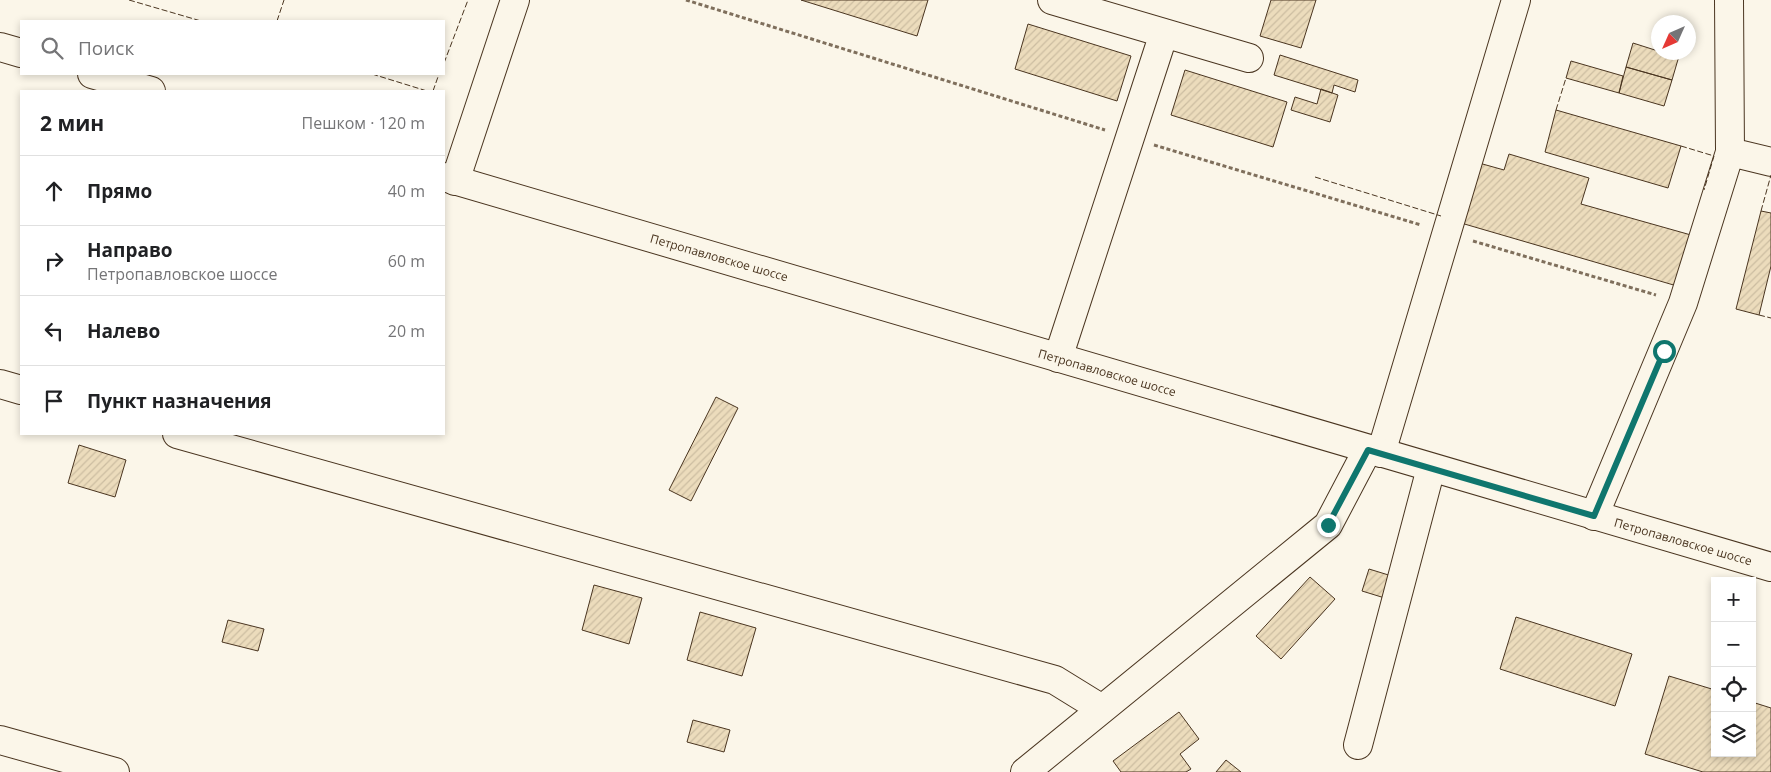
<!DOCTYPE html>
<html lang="ru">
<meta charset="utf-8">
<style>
body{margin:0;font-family:"Open Sans",sans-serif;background:#f6f6f6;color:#202124}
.controls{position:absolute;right:15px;bottom:15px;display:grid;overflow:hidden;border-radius:0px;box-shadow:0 2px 8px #0003}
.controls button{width:45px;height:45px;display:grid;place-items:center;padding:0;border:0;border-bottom:1px solid #e0e0e0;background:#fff;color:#202124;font:25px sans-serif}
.compass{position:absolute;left:1651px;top:15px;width:45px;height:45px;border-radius:50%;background:#fff;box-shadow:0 2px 8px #0003;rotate:225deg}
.stop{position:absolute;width:15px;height:15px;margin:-11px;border:4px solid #0f766e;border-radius:50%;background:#fff}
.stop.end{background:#0f766e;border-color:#fff;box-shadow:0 1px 5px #0008}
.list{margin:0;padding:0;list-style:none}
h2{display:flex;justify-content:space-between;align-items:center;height:65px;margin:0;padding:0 20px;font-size:21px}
h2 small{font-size:16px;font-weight:400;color:#757577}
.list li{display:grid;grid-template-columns:32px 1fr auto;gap:15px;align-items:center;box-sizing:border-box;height:70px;padding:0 20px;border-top:1px solid #e0e0e0}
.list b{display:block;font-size:19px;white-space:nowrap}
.list p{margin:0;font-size:16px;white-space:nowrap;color:#757577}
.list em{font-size:16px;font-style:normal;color:#757577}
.icon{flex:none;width:28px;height:28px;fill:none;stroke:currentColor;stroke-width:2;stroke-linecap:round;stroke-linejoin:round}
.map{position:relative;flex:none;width:1771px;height:772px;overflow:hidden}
.search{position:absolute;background:#fff;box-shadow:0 2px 8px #0003;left:20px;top:20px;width:425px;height:55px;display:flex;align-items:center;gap:12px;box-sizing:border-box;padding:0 18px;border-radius:0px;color:#757577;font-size:19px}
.panel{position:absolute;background:#fff;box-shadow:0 2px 8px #0003;left:20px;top:90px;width:425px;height:345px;border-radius:0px}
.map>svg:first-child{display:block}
.building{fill:url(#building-hatch);stroke:#4a3520}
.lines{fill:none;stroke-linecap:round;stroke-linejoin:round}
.minor-casing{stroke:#4a3520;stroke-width:30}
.major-casing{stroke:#4a3520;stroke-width:30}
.path{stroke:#7f6f5c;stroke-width:3;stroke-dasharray:4 2.5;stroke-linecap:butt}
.minor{stroke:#fbf6e9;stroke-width:28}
.major{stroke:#fbf6e9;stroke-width:28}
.fence{stroke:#4a3520;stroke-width:1;stroke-dasharray:6 2.5;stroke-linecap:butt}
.route{stroke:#0f766e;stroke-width:6}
.labels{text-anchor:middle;stroke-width:4;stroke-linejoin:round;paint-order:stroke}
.street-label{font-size:12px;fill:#4a3520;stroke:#fbf6e9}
</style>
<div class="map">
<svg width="1771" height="772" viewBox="0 0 1771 772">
<defs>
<pattern id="building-hatch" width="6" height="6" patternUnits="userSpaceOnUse" patternTransform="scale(1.25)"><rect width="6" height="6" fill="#ecdcbc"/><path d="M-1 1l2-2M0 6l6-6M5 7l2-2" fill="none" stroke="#ccbda1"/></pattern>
</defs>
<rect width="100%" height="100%" fill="#fbf6e9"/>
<path class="building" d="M801,0H928L917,36Z
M1271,0H1316L1301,48L1260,36Z
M1028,24L1131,56L1117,101L1015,69Z
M1633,43L1658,51V52H1665L1679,56L1672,80L1626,67Z
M1280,55L1358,80L1355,92L1334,85L1332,93L1274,75Z
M1571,61L1623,76L1619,93L1566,78Z
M1626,67L1672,80L1664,106L1619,93Z
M1185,70L1287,102L1273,147L1171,115Z
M1321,89L1338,95L1330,122L1291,110L1295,97L1317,104Z
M1556,110L1681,146L1668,188L1545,152Z
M1509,154L1589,178L1581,204L1691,235L1677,286L1461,223L1479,163L1504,170Z
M1761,211L1771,213V266L1759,315L1736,309Z
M716,397L738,408L691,501L669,490Z
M79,445L126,460L115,497L68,483Z
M1369,569L1395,577L1388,599L1362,591Z
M1310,577L1335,599L1281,659L1256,636Z
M594,585L642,598L629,644L582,630Z
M700,612L756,628L742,676L687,660Z
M1516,617L1632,654L1615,706L1500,669Z
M228,620L264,629L258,651L222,642Z
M1669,676L1715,690V753H1752V702L1771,708V772H1703L1645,754Z
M1179,712L1199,739L1180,754L1191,769L1186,772H1121L1113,761Z
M693,720L730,730L724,752L687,742Z
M1226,760L1241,772H1216Z"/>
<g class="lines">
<defs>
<path id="minor" d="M1052,0L1249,58
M1730,152L1771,162
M455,181L515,0
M1058,358L1164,33
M0,384L21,390
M177,434L1055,680L1102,709
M1381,453L1516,0
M1594,516L1683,303L1730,152L1729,0
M0,740L115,772
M1358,745L1431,468
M1025,772L1328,525L1368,449"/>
<path id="major" d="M0,47L21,53
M92,74L151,91
M444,177L1771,567"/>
</defs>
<use href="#minor" class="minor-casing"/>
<use href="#major" class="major-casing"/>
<path class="path" d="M686,0L1105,130
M1154,145L1421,225
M1473,241L1656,295"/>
<use href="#minor" class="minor"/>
<use href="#major" class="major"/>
<path class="fence" d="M129,0L201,21
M277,21L284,0
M444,63L468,0
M372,74L427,91
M433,91L439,74
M1556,110L1566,78
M1681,146L1714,156L1704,190
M1315,177L1441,216
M1761,211L1771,175
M1759,315L1771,318"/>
</g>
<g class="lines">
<path class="route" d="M1328,525L1368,450L1594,516L1664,351"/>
</g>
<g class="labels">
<g class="street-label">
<text transform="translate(719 258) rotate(16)" y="4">Петропавловское шоссе</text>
<text transform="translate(1107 373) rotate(16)" y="4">Петропавловское шоссе</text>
<text transform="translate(1683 542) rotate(16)" y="4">Петропавловское шоссе</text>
</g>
</g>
</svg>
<div class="controls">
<button>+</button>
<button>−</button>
<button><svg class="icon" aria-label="locate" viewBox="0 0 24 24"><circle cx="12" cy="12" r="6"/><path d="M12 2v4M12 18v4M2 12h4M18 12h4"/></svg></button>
<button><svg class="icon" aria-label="layers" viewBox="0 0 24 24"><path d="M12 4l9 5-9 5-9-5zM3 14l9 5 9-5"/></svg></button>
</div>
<svg class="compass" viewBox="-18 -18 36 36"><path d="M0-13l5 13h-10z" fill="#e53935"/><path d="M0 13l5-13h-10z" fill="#757577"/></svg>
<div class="stop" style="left:1664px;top:351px"></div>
<div class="stop end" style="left:1328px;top:525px"></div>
<div class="search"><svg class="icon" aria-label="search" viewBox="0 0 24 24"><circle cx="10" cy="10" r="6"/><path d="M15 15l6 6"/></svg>Поиск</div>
<section class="panel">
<h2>2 мин<small>Пешком · 120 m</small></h2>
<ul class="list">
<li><svg class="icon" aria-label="ahead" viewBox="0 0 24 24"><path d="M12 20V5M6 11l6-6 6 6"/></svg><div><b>Прямо</b></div><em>40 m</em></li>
<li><svg class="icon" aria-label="right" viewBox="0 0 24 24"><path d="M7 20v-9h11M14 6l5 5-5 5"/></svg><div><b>Направо</b><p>Петропавловское шоссе</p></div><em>60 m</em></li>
<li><svg class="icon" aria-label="left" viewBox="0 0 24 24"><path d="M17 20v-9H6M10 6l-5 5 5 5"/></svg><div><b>Налево</b></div><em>20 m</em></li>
<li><svg class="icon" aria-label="arrive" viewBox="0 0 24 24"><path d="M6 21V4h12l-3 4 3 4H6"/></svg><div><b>Пункт назначения</b></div></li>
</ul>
</section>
</div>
